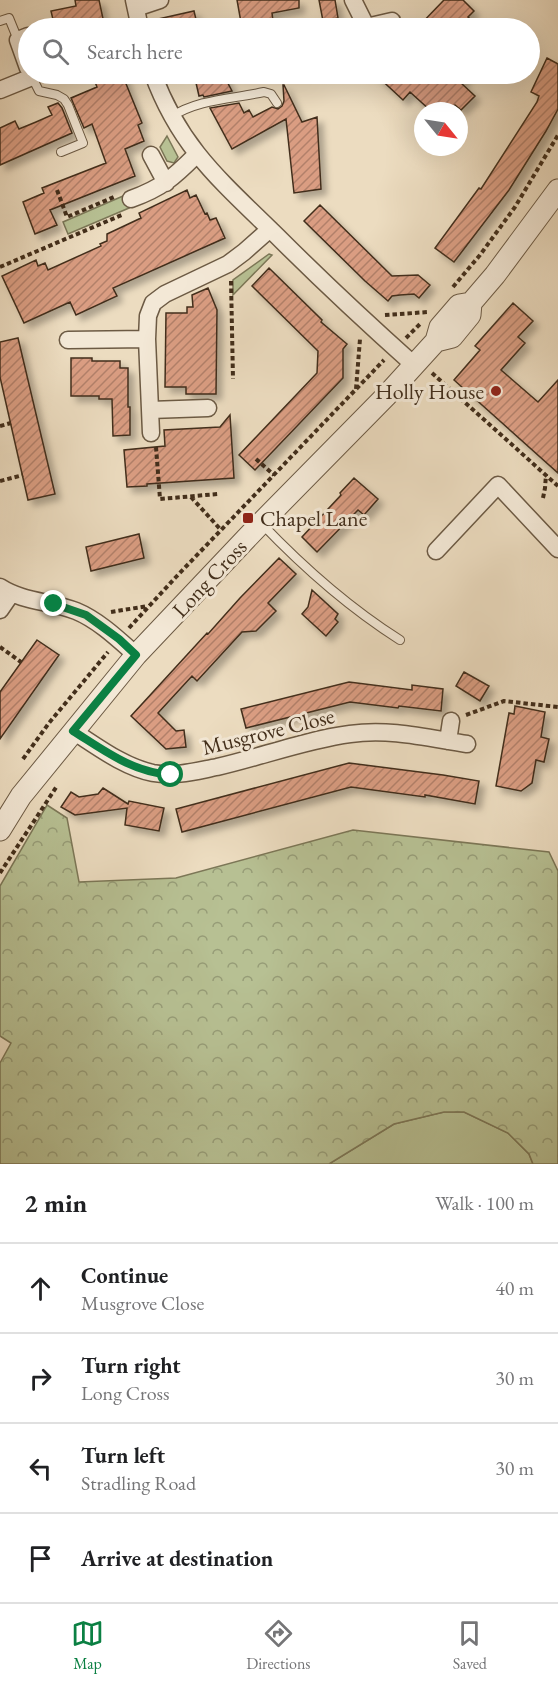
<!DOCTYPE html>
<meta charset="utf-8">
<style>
body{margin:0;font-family:"EB Garamond",serif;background:#f2f2f2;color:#202124}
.compass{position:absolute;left:414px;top:102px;width:54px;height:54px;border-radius:50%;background:#fff;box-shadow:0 6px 24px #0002;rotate:120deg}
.stop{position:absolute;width:18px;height:18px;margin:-14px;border:4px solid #0b8043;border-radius:50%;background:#fff}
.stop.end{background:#0b8043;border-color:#fff;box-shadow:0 2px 6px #0008}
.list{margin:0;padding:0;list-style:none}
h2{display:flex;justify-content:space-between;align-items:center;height:78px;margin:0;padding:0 24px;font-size:26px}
h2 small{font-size:20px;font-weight:400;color:#757577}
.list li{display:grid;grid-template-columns:39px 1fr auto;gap:18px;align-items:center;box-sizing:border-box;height:90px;padding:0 24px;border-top:2px solid #e0e0e0}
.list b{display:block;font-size:22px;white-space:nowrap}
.list p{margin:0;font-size:20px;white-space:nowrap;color:#757577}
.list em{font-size:20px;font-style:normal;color:#757577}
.icon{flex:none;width:33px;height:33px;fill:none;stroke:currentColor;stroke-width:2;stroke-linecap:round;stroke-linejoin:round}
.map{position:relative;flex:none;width:558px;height:1164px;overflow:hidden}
.search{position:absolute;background:#fff;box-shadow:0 6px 24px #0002;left:18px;right:18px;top:18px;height:66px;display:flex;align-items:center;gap:15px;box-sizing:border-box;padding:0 21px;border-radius:33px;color:#757577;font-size:22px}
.sheet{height:438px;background:#fff}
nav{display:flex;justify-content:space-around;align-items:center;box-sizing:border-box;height:84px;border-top:2px solid #e0e0e0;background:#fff;font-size:16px;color:#757577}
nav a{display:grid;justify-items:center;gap:3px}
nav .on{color:#0b8043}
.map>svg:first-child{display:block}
.green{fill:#b7c093;stroke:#7c7757;stroke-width:1.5}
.forest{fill:url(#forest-crowns);stroke:#7c7757;stroke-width:1.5}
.building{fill:url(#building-hatch);stroke:#422e1b;stroke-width:1.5;filter:url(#shadow)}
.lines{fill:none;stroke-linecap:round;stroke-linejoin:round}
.service-casing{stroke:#6c5a44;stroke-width:10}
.minor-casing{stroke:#6c5a44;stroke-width:19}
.tertiary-casing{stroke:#6c5a44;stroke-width:23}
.path{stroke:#422e1b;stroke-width:4;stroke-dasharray:4.5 3;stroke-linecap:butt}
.service{stroke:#f3e8d6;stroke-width:8}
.minor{stroke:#f3e8d6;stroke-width:16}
.tertiary{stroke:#f3e8d6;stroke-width:21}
.route{stroke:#0b8043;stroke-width:8}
.poi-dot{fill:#8f2418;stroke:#f3e8d6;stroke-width:2}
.labels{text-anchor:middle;stroke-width:6;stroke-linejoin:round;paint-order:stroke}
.poi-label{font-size:22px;fill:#422e1b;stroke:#f3e8d6;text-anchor:end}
.street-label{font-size:22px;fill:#422e1b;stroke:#f3e8d6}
</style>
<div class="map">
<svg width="558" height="1164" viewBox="0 0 558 1164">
<defs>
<pattern id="forest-crowns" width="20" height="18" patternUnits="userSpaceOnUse" patternTransform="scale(1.5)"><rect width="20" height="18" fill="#b7c093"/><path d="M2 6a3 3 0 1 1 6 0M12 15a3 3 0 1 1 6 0" fill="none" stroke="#969c77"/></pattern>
<pattern id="building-hatch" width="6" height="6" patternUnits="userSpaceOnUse" patternTransform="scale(1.5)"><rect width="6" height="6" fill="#da9d82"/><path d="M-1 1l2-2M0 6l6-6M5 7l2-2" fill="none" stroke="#b2806a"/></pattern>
<filter id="shadow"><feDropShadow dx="5.5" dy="5.5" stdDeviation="3" flood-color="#0004"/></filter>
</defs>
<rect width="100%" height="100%" fill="#ecdcc0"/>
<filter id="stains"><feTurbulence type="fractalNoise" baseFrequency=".00333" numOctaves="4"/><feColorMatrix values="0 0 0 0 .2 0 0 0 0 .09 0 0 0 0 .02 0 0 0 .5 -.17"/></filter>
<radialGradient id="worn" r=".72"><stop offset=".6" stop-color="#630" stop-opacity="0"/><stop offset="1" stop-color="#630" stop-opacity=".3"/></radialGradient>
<path class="green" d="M167,136L178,157L174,163L167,161L160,147Z
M123,196L129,208L68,234L63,222Z
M269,254L272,255L233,295V280Z
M444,1112H464L508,1133L529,1154L533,1164H329L394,1124Z"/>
<path class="forest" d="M47,805L67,818L79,882L176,878L353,830L549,852L558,871V1164H533L529,1154L508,1133L464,1112H444L394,1124L329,1164H0V1063L11,1043L0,1036V886Z"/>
<path class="building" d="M75,0H99L105,28H55L51,11L76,6Z
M237,0H299V8L272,13L274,28H242Z
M319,0H335L338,18L323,21Z
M444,0H463L474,11L468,17L480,28H417Z
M194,11L198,28H150L149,21Z
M547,58L558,64V109L546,131L509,190L454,262L435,248L479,188L481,189L537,102L539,96L531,92Z
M92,74H122L142,123L138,125L144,141L125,149L135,176L50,210L57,225L35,234L23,202L44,193L42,188L106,163L92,124L84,128L71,98L97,87Z
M194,74H223L232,91L204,97L203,95L199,96Z
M375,74H422L432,83L441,74H468L460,82L475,96L461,110L455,105L450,111H431L410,92L403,100Z
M283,85H284L302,122L317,117L321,189L294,193L286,119L232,149L210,108L239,103L244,113L249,110L253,117L272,107L278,109L282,106L284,101Z
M58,103L62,108L72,133L0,165V128L15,121L19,129L36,122L52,115L48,107Z
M187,190L190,198L196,195L205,214L207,213L210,220L216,218L225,238L113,288L117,296L76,315L70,302L24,323L2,276L36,260L38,266L45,263L48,270L101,246L100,244L107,241V234L141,218L139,213Z
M320,205L392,276L418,275L430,285L419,298L414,294L400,295L392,296L388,301L365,281L304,221Z
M269,268L322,320L321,322L347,344L343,349V378L255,470L239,455L317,373L318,351L252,286Z
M208,288L217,310L216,394H186V387H165L166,313H187V307H193L192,295Z
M513,303L533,321L518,337L525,343L501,370L538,402L558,380V473L454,380L480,350L475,346Z
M18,338L55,494L28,500L0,377V342Z
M71,358H92V361H120V368H128V407H130V435L113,436L112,399H99V396H71Z
M230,415L234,478L147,484V486L127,487L124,450L165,446L164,430L220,427Z
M354,478L378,499L364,515L358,510L317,552L302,537L341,495L340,493Z
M139,534L144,558L91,571L86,547Z
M279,558L296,574L268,603L276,611L256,631L242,632L197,681L192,676L158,713L176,731L184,730L186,747L166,749L131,716L207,633L208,634L240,598Z
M312,590L338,614L335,619L338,622L326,636L302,614L308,607Z
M37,640L59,655L0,739V692Z
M464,672L489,686L480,701L456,686Z
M349,682L412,690V685L443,689L441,711L399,706L398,708L350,702L246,728L241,709Z
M515,706L545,712L541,737L549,739L544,762L536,760L532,783L521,791L496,786L509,713L514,714Z
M349,763L443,775L479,781L475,804L425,795V797L351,787L182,832L176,809Z
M103,788L128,804L129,801L164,808L159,831L125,825L127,808L75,815L61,807L71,792L79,797L98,794Z"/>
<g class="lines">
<defs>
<path id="service" d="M0,21L9,18L18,40
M32,77L39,91L57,95L64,99L68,105L83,143L61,152
M171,117C198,99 233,99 264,92L271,94L277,103
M261,523C303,567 348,607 400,640"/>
<path id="minor" d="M134,0L140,28
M353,0L367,28
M136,8L160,0
M366,27L392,21
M28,36L18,40L28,68
M153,74C180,148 222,182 277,236C321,280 367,323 414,365
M0,90L32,77L31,74
M151,155L166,183
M131,199C162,188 174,177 196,155
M68,340L147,339
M150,410L208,408
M151,433L147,339L148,316L153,303L165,294L228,264L244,252L270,229
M436,551L498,485L558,549
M0,587C23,602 51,601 76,611C98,620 118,639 136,655
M0,610L11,594
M73,731C98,747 124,767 153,773C175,777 196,771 217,767C261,757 305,740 350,734C389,728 428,738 467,744
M448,741L451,721"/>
<path id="tertiary" d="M436,341L440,327L459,305L471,303
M0,830L21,796L136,655L261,523L386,396L436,341L452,337L470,315L471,303L495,275L558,190"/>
</defs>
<use href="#service" class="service-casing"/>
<use href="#minor" class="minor-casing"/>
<use href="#tertiary" class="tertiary-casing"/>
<path class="path" d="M57,190L67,217L114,197
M0,267L124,214
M231,281L233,379
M453,287L480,255L515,207L558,135
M385,315L428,312
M406,338L420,324
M432,373L558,486
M356,389L360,339
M0,426L11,423
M156,447L160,499L218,494
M256,459L274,475
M0,481L23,475
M191,497L221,530
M543,498L545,488L546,475
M111,612L148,606
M129,628L175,578L384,360
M0,647L21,662
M466,715L504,701L558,707
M23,759L49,723L108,652
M0,873L57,786"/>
<use href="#service" class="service"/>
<use href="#minor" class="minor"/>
<use href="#tertiary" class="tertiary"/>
</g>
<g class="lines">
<path class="route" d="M54,604L86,615L119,639L136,655L73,731C105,751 132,772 171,775"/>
</g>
<g class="poi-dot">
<circle cx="496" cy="391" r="6"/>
<rect x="242" y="512" width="12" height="12" rx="3"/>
</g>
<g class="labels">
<g class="poi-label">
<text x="484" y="399">Holly House</text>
<text x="260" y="526" text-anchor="start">Chapel Lane</text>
</g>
<g class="street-label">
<text transform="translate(209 578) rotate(-47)" y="8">Long Cross</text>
<text transform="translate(268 731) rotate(-14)" y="8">Musgrove Close</text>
</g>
</g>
<rect width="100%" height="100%" filter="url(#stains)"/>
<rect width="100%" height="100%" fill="url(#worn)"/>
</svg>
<svg class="compass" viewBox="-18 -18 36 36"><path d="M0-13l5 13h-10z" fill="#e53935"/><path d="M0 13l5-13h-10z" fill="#757577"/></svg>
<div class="stop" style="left:171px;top:775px"></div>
<div class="stop end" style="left:54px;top:604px"></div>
<div class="search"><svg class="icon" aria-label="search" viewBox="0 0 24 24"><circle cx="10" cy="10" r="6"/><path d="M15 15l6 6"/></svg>Search here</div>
</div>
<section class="sheet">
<h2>2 min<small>Walk · 100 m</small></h2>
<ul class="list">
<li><svg class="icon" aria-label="ahead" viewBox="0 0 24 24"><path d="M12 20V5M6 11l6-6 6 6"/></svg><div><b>Continue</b><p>Musgrove Close</p></div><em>40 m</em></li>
<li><svg class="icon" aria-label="right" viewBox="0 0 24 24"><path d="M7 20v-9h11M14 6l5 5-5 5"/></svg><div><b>Turn right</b><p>Long Cross</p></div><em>30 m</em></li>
<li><svg class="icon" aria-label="left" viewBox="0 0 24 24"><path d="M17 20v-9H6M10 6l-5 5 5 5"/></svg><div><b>Turn left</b><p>Stradling Road</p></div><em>30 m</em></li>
<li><svg class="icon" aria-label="arrive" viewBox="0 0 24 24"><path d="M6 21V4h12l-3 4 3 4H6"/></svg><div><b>Arrive at destination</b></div></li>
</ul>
</section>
<nav>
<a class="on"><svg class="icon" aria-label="map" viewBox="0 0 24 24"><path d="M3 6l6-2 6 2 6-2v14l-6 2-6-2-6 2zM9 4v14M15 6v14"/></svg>Map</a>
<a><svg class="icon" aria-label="directions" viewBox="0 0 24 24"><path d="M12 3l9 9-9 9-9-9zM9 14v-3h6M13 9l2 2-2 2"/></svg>Directions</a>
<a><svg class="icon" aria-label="saved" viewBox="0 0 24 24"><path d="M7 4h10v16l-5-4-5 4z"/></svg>Saved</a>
</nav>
